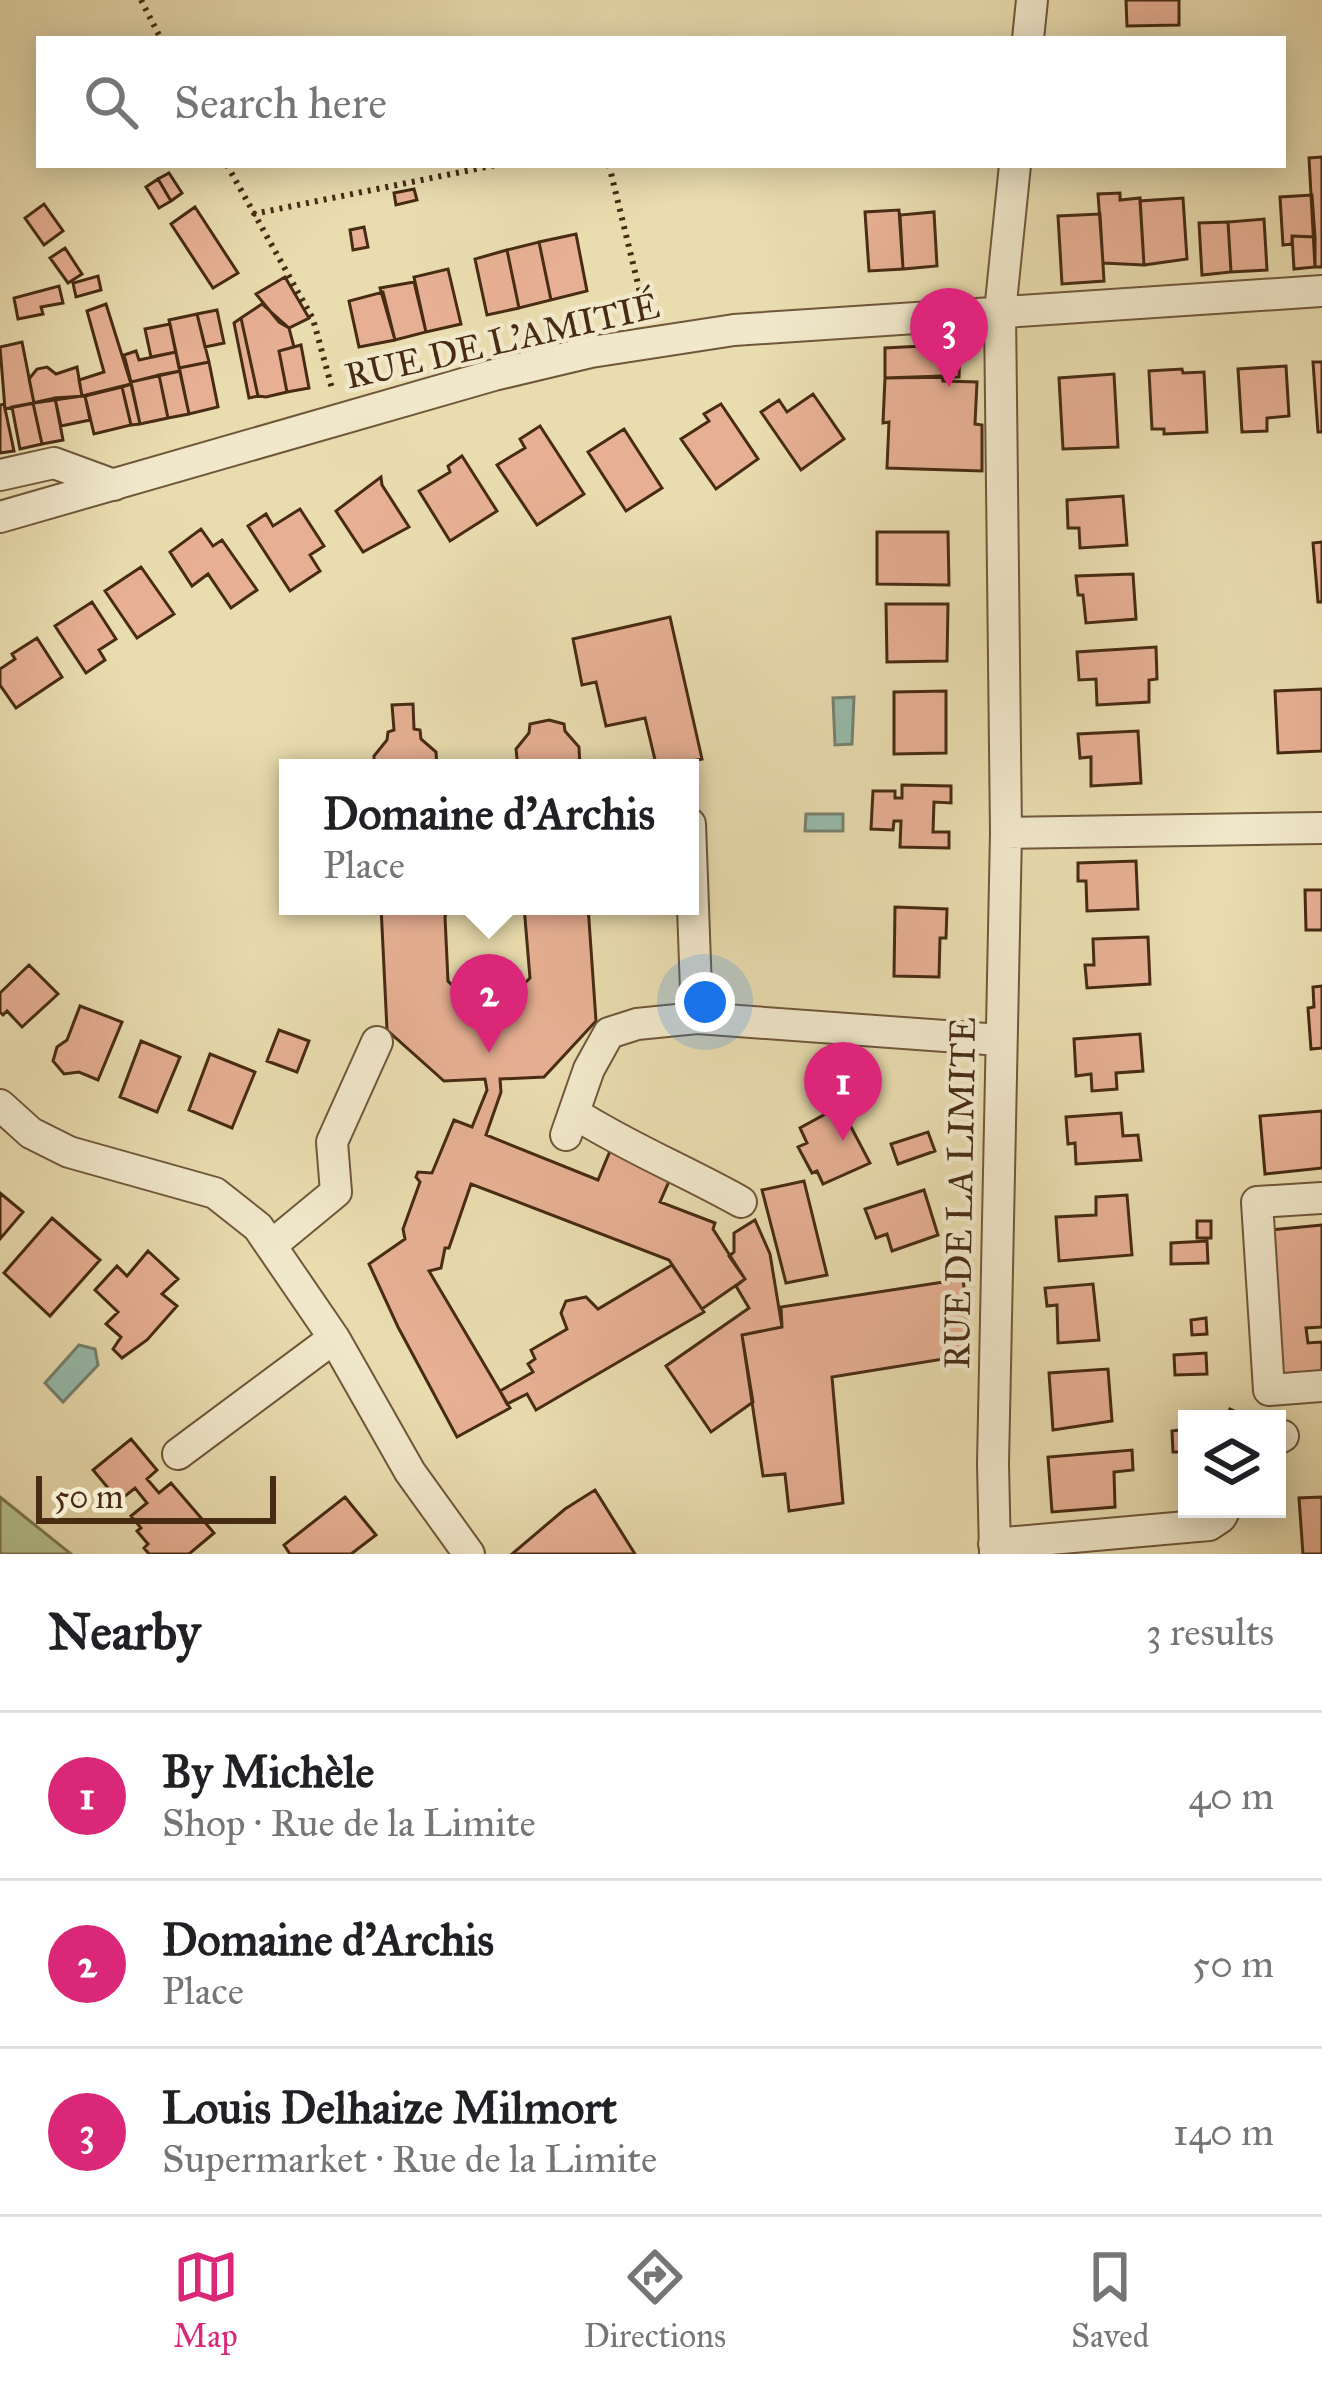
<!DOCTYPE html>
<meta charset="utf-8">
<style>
body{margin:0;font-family:"IM FELL Great Primer",serif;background:#f6f6f6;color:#202124}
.controls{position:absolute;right:36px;bottom:36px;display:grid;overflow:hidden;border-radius:0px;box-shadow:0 6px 30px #0003}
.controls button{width:108px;height:108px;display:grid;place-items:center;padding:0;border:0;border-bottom:3px solid #e0e0e0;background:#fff;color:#202124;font:60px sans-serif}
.scale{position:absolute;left:36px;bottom:30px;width:240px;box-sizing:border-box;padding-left:12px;border:6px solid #472b13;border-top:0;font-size:33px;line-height:42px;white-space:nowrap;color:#472b13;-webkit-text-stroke:9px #f1e8cb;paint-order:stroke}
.you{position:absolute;left:705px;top:1002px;width:42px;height:42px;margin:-30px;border:9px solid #fff;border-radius:50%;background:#1a73e8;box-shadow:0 0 0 18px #1a73e833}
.badge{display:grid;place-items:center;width:78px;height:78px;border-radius:50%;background:#db2777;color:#fff;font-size:39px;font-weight:700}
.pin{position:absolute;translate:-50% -99px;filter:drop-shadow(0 3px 6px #0008)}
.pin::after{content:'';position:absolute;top:63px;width:42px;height:36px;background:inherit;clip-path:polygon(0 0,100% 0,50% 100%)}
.popup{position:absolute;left:279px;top:759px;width:420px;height:156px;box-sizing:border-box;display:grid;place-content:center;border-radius:0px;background:#fff;filter:drop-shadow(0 3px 9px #0005);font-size:39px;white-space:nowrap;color:#757577}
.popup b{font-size:45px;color:#202124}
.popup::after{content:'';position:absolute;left:50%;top:100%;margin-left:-24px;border:24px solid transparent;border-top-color:#fff}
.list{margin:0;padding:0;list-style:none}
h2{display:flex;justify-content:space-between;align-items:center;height:156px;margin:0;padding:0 48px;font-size:51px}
h2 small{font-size:39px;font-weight:400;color:#757577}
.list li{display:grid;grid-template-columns:78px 1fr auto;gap:36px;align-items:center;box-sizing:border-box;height:168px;padding:0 48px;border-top:3px solid #e0e0e0}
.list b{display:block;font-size:45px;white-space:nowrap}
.list p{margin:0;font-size:39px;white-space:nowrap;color:#757577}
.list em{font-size:39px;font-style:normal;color:#757577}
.icon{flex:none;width:66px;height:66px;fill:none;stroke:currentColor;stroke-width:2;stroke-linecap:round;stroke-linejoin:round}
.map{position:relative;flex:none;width:1322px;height:1554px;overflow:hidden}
.search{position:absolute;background:#fff;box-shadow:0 6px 30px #0003;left:36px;right:36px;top:36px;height:132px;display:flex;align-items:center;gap:30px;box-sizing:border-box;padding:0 42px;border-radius:0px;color:#757577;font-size:45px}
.sheet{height:660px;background:#fff}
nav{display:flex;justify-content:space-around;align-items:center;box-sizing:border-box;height:168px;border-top:3px solid #e0e0e0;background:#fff;font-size:33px;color:#757577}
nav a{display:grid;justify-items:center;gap:6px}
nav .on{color:#db2777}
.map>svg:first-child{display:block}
.green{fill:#b5c08c;stroke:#7e7650;stroke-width:3}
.water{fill:#97bbac;stroke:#77816f;stroke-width:3}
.building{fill:#e7b094;stroke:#472b13;stroke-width:3}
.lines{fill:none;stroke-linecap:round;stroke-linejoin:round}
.minor-casing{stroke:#70573a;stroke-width:34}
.path{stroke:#472b13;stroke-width:6;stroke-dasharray:3 6;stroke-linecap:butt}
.minor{stroke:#f1e8cb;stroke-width:30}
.labels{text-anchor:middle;stroke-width:9;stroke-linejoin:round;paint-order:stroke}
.street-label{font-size:36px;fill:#472b13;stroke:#f1e8cb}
</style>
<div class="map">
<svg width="1322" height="1554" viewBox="0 0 1322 1554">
<rect width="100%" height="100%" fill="#e9dcaf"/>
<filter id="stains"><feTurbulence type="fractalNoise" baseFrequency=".00167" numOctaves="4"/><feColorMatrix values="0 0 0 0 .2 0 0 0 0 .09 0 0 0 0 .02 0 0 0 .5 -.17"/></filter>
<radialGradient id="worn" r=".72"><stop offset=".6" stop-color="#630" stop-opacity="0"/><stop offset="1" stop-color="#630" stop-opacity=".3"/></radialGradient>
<path class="green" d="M0,1497L71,1554H0Z"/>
<path class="water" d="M854,697L852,744L835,745L833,698Z
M806,814H843V831H805Z
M79,1345L95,1349L98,1365L63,1402L45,1383Z"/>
<path class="building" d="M1126,0H1179V25L1127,26Z
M1322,157V267H1315L1309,158Z
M169,173L182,193L171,201L158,179Z
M158,179L171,201L159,208L146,187Z
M414,189L417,200L396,205L394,193Z
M1120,193V200L1140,198L1144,265L1103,263L1098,194Z
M1312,195L1315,237L1292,236V244L1283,245L1280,197Z
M1183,198L1187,259L1144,265L1140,201Z
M44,204L63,231L44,245L25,218Z
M195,207L238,273L213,288L171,224Z
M899,210L903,269L869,271L865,212Z
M934,212L937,266L903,269L900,215Z
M1100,214L1104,281L1062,284L1058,216Z
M1264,219L1267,270L1231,272L1228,222Z
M1228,222L1231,272L1202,275L1199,223Z
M364,227L368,247L353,250L350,230Z
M576,234L587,291L551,300L539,242Z
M1292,236L1315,237V267L1294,269Z
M539,242L551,300L519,308L507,250Z
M65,248L82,274L68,283L50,258Z
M507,250L519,308L487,315L475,259Z
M448,269L461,324L426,332L414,277Z
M98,276L101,290L76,297L73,283Z
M285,277L309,318L289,328L279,322L256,294Z
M414,282L426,332L395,340L380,288Z
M59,286L63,303L41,307L43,314L18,319L14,298Z
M383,292L395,340L359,347L349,301Z
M106,304L131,384L82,396L79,380L104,372L87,311Z
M262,304L289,328L294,347L279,351L287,392L266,397L258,396L241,318Z
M217,310L224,343L205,347L197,314Z
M197,314L209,362L179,368L169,320Z
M241,318L258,396L249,398L234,323Z
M170,324L176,352L151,357L145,329Z
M22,342L34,403L5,409L0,347Z
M960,344L959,377L885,378V348Z
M301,345L309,388L287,392L279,351Z
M136,351L139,360L176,352L180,371L131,382L124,355Z
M209,362L218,407L189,414L179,368Z
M1313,362H1322V432H1318Z
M1286,366L1289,416L1267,418V431L1242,432L1238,369Z
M47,367L56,374L77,367L82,396L34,403L29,379L37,369Z
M1182,369L1183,373L1204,372L1207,432L1164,434V429H1152L1149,371Z
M180,371L189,414L168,418L159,375Z
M1114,374L1118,447L1063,449L1059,378Z
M159,375L168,418L140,424L131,382Z
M942,376L943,381L977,382L975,424L982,425V471L887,468L889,422L883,423L885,378Z
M131,384L140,424L131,425L122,387Z
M122,387L131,425L94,434L85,396Z
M813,394L844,439L801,470L761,412L779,400L787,412Z
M85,396L90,420L61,426L55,398Z
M55,398L63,440L42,444L33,403Z
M33,403L42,444L20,449L12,407Z
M4,404L14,451L0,453V405Z
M721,404L758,459L716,489L681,439L709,421L704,414Z
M540,426L584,494L537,525L497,465L525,448L520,439Z
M624,429L662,488L626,511L588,452Z
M462,456L497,511L450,541L419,491L450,472L448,466Z
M381,477L382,485L409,527L363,552L336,511Z
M1123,496L1127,545L1080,548L1079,528H1068L1067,500Z
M300,509L324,546L310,555L320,571L290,591L248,526L266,514L273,526Z
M201,529L213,546L222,540L257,590L231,608L208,574L192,586L170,552Z
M877,532H948L949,585L877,584Z
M1322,542V602H1318L1313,543Z
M141,567L174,614L137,638L105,591Z
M1133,574L1136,619L1086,623L1083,595H1078L1076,576Z
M92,602L116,639L99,650L105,660L86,673L55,626Z
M886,604H948L947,661L887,662Z
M670,617L702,759L657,768L645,718L606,726L596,682L582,685L573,639Z
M37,638L62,677L16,708L0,685V669L15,659L12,654Z
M1156,647L1157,679L1149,680V702L1097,705L1096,679L1079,680L1077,652Z
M1322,689V751L1278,753L1275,691Z
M946,691V753L894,754V692Z
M413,704L414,729L420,730L421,739L436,752L437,768H374V756L387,740L388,732L394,730L392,705Z
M549,720L564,724L565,731L579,747L580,768H518L516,749L529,733L530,724Z
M1138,731L1141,783L1091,786V757L1080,758L1078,734Z
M902,785L951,786V803L934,802L933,832H949V848L900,847L901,821H894L893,830L871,829L873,791H895V798H902Z
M1136,861L1138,909L1087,911L1086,881H1078V863Z
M1305,890H1322V930H1306Z
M381,906H448L445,917L448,981L457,990L487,975L509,979L521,987L530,978L524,906H588L596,1021L544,1077L500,1079L501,1092L486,1135L598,1180L610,1151L670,1179L660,1202L715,1223L713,1229L745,1279L702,1309L669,1260L471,1184L449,1248H445L441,1268L429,1271L510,1408L457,1437L398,1327L369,1264L405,1239L403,1229L420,1182L416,1177L418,1172L432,1173L454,1120L472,1127L487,1090L485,1079L444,1081L387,1030Z
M895,907L947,909L946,938H940L939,977L894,976Z
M1148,937L1150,984L1087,988L1085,965H1094L1093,939Z
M29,965L58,994L22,1027L7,1011L3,1015L0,1012V993Z
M1322,986V1048L1311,1049L1308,1008L1314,1007L1313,987Z
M80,1006L122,1022L98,1080L79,1072L64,1074L53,1061L57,1047L67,1040Z
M279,1030L309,1041L297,1072L267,1061Z
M1140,1034L1143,1071L1116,1073L1117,1089L1092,1091L1091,1074L1076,1076L1074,1039Z
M141,1041L180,1057L157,1112L120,1097Z
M210,1054L255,1072L232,1128L189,1110Z
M840,1106L870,1163L823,1184L817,1171L812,1173L798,1147L807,1143L800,1128Z
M1322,1111V1168L1265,1174L1260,1116Z
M1121,1113L1123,1136L1138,1135L1141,1160L1076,1164L1075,1143L1068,1144L1066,1117Z
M928,1132L935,1151L898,1164L891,1144Z
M804,1181L827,1275L786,1283L762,1190Z
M924,1190L938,1235L892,1251L887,1234L876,1238L865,1209Z
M0,1193L23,1212L0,1239Z
M1127,1195L1132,1255L1059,1261L1056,1217L1096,1215V1197Z
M52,1218L100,1260L50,1316L4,1273Z
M755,1220L770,1254L782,1327L742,1335L753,1402L711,1432L666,1366L749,1308L736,1286L745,1279L729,1256L734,1252V1233Z
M1197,1221H1211V1238H1197Z
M1322,1225V1327L1306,1328L1308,1343L1322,1342V1372L1281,1375L1270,1230Z
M1207,1241L1208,1263L1171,1264V1243Z
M148,1251L178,1279L162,1294L177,1306L147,1340L122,1358L113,1349L121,1337L106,1324L118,1312L95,1290L117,1266L127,1276Z
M672,1265L704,1312L536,1410L527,1394L507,1404L500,1391L533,1372L528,1364L535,1359L531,1350L567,1329L561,1313L566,1301L586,1297L598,1309Z
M963,1279L967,1314L962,1356L832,1377L843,1503L789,1511L785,1474L763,1476L742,1335L782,1327L781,1307Z
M1093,1284L1099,1340L1058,1343L1057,1305L1047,1306L1045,1288Z
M1206,1318L1207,1334L1192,1335L1191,1320Z
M1206,1353L1207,1374L1175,1375L1174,1355Z
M1108,1369L1112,1421L1053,1430L1049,1373Z
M1230,1409L1252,1419H1225Z
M1179,1430H1187V1467H1183L1181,1452H1173L1172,1431Z
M131,1439L157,1470L147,1479L159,1493L171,1483L214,1533L189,1554H149L144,1548L148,1544L137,1531L141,1528L131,1516L147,1503L135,1488L119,1501L93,1470Z
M1132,1450L1133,1470L1114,1472L1115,1507L1052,1512L1048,1457Z
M595,1490L635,1554H512L565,1509Z
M345,1497L376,1535L351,1554H290L284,1545Z
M1322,1497V1554H1303L1299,1498Z"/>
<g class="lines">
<defs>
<path id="minor" d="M1028,39L1032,0
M0,475L54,463L114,485
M0,517L494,375L591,352L734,330L1322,291
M690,824L697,1018
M1006,833L1322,828
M0,1105L31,1133L69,1152L215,1193L258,1227L334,1338L410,1472L469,1554
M574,1113C627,1147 686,1171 741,1202
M566,1135L589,1069L609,1033L637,1024L697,1018L1000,1040
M1322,1198L1257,1202L1269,1390L1322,1386
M273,1244L336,1192L332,1142L377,1042
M1277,1439L1283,1436
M178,1454L334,1338
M994,1544L1209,1525L1221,1517L1225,1509
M995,1554L993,1464L1006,833L1000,312L1015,165"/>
</defs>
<use href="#minor" class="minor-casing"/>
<path class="path" d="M141,0L161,39
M227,165L313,319L333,392
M609,165L645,313
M253,214L496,165"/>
<use href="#minor" class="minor"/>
</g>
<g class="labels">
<g class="street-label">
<text transform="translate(502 340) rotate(-13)" y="13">RUE DE L'AMITIÉ</text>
<text transform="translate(959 1193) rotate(-89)" y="13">RUE DE LA LIMITE</text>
</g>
</g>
<rect width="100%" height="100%" filter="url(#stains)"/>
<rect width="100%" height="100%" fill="url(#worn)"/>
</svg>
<div class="controls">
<button><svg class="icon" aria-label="layers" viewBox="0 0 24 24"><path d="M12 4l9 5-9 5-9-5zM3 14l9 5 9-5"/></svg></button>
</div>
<div class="scale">50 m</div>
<div class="you"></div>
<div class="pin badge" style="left:843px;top:1141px">1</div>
<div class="pin badge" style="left:489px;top:1053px">2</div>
<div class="popup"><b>Domaine d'Archis</b>Place</div>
<div class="pin badge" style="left:949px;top:387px">3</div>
<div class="search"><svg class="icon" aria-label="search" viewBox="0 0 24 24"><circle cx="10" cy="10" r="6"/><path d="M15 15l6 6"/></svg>Search here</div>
</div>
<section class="sheet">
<h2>Nearby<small>3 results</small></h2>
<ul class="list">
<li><span class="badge">1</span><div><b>By Michèle</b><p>Shop · Rue de la Limite</p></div><em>40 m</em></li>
<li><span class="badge">2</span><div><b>Domaine d'Archis</b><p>Place</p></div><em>50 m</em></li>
<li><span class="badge">3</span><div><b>Louis Delhaize Milmort</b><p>Supermarket · Rue de la Limite</p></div><em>140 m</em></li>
</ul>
</section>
<nav>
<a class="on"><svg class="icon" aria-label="map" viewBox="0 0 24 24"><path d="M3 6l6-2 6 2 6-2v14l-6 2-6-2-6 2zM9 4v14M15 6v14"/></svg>Map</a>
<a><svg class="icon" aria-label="directions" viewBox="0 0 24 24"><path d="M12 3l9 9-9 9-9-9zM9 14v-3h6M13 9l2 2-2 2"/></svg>Directions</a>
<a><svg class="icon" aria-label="saved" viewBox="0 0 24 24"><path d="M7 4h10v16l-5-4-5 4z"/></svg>Saved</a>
</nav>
